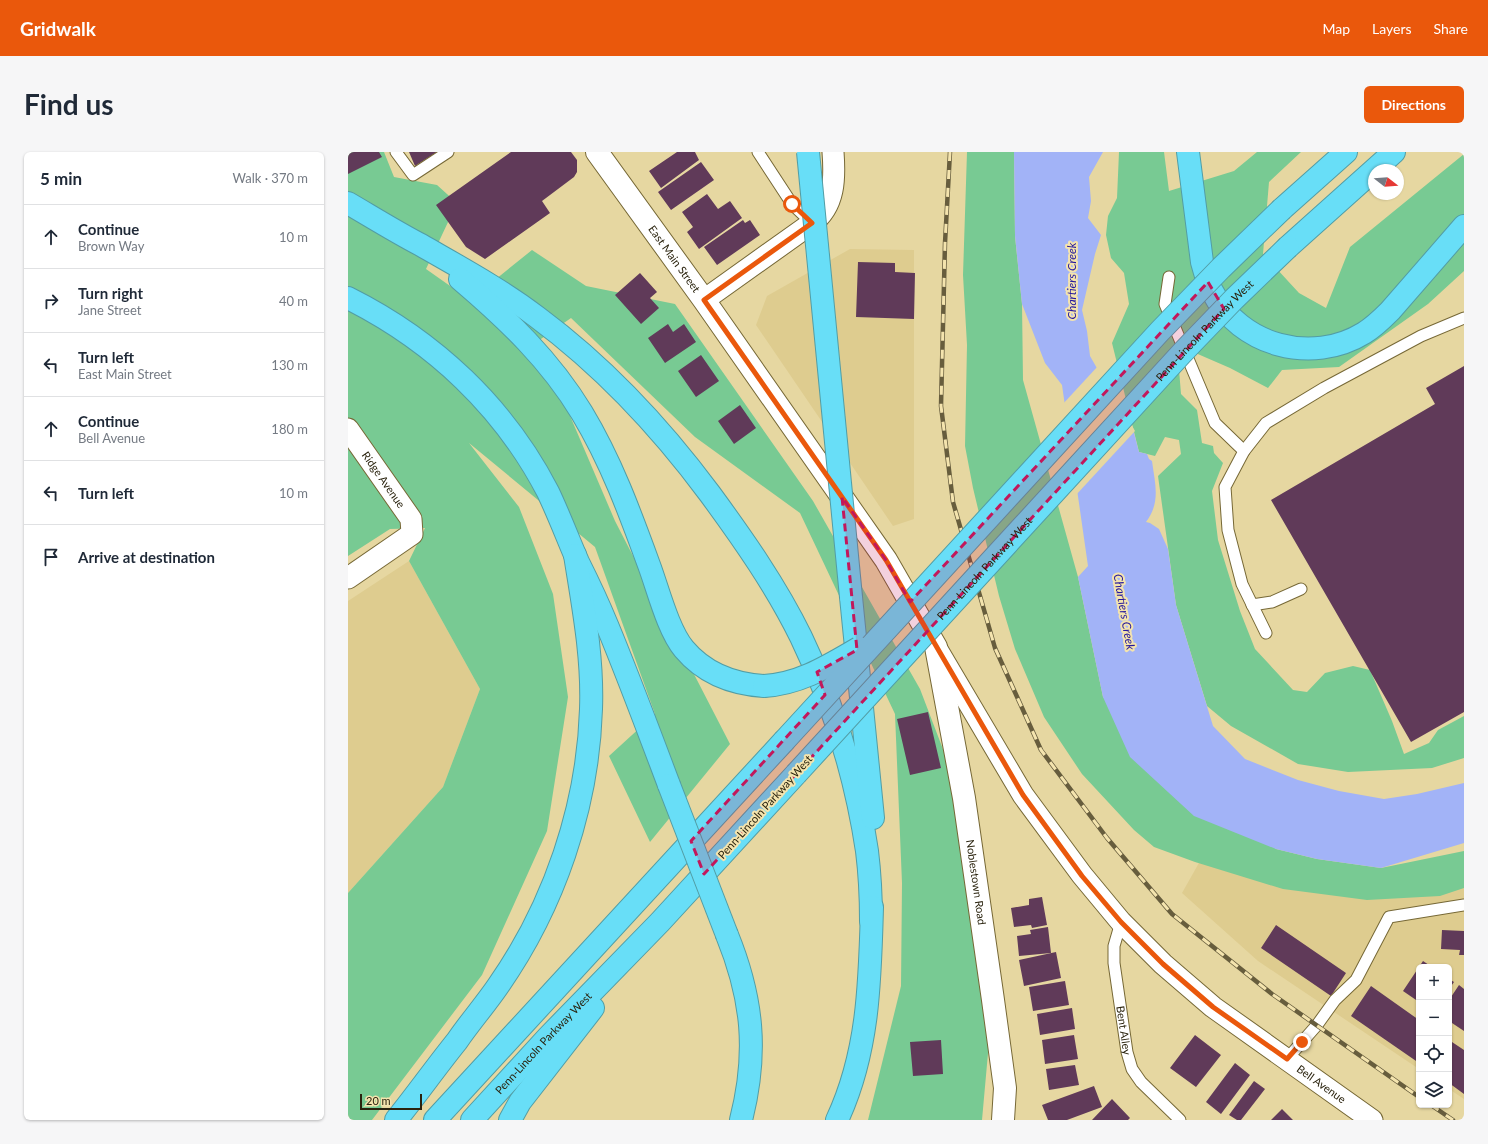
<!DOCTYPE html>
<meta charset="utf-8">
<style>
body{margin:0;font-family:Lato,sans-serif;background:#f6f6f7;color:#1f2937}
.controls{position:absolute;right:12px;bottom:12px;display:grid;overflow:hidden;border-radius:6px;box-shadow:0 1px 3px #0004}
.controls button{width:36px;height:36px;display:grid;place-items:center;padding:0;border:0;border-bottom:1px solid #e0e1e3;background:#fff;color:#1f2937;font:20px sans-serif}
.compass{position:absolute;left:1020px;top:12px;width:36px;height:36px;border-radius:50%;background:#fff;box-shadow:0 1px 3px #0004;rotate:107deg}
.scale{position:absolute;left:12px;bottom:10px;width:62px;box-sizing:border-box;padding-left:4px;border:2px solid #2a230e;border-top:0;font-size:11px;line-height:14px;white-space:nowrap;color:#2a230e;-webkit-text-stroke:3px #f4e4ae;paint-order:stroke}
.stop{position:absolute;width:12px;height:12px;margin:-9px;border:3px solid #ea580c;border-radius:50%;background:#fff}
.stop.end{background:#ea580c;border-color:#fff;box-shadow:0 1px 4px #0008}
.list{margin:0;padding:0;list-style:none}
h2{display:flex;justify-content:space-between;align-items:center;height:52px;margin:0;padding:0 16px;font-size:17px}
h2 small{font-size:13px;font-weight:400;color:#747a83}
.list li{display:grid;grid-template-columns:26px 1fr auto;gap:12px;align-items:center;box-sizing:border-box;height:64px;padding:0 16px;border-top:1px solid #e0e1e3}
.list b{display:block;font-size:15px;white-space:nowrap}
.list p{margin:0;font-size:13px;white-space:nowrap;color:#747a83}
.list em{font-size:13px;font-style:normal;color:#747a83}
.icon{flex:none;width:22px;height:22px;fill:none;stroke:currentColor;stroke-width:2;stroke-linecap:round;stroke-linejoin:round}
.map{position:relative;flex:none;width:1116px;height:968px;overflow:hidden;border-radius:6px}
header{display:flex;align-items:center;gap:24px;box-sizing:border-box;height:56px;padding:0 20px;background:#ea580c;color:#fff}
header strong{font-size:19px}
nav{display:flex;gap:22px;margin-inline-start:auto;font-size:14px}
.intro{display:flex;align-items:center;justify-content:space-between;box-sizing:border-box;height:96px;padding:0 24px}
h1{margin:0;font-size:28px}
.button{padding:10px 18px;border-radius:6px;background:#ea580c;color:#fff;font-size:14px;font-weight:700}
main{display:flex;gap:24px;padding:0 24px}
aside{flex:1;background:#fff;border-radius:6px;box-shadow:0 1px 3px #0004}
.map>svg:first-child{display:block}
.built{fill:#decc8f}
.green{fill:#78ca93}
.water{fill:#a2b3f7}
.pier{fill:#e6d7a1}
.building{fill:#603a59}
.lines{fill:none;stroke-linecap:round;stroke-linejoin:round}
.lane-casing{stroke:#766836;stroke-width:13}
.street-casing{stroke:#766836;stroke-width:23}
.secondary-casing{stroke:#766836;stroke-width:24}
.highway-casing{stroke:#529da5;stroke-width:24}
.lane{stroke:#fff;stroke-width:11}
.street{stroke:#fff;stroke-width:21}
.secondary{stroke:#fff;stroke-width:22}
.highway{stroke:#68def7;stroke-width:22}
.rail-casing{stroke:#675d3d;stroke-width:4.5}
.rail{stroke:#f4e4ae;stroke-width:3;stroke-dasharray:9;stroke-linecap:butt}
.highway-bridge-casing{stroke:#529da5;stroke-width:24;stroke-linecap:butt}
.highway-bridge{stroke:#68def7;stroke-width:22}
.route{stroke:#ea580c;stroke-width:5}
.marked{fill:#c2185b;fill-opacity:0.2;stroke:#c2185b;stroke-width:3;stroke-dasharray:8 5;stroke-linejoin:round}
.labels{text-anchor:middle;stroke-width:4;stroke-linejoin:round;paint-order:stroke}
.street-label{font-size:11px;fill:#2a230e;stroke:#f4e4ae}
.water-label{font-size:12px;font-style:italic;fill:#25189c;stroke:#f4e4ae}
</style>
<header>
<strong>Gridwalk</strong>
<nav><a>Map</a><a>Layers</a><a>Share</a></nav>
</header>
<div class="intro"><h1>Find us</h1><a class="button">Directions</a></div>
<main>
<aside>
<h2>5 min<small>Walk · 370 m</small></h2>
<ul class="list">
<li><svg class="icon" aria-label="ahead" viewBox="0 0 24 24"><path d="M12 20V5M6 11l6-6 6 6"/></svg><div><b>Continue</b><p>Brown Way</p></div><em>10 m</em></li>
<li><svg class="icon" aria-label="right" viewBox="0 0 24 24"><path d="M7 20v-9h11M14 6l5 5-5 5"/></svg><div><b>Turn right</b><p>Jane Street</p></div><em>40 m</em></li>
<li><svg class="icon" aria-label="left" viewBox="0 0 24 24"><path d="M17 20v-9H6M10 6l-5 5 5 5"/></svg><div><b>Turn left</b><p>East Main Street</p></div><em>130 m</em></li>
<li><svg class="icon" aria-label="ahead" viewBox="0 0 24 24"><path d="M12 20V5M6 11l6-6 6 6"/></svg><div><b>Continue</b><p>Bell Avenue</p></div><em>180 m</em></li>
<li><svg class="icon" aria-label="left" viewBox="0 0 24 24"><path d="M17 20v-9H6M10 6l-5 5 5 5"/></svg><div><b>Turn left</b></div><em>10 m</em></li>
<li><svg class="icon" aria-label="arrive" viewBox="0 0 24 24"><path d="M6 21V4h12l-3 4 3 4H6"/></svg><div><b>Arrive at destination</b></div></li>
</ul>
</aside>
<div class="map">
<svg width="1116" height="968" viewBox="0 0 1116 968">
<rect width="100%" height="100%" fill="#e6d7a1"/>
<path class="built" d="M502,97L566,98V367L545,374L408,173L419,144Z
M61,409L132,537L95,635L0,741V449Z
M856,702L1116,734V947L1101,937V815H1071V917L910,809L834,741Z"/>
<path class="green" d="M0,0H36L46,25L89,33L109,51L78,117L122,148L184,98L238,134L327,152L465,349L572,537L630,689L641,890L634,968H520L553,834L554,731L547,562L452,361L347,285L223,166L190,189L267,369L382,592L302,690L261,604L307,562L247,395L121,291L171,355L205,442L220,545L199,679L134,823L24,968H0V741L95,635L132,537L61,409L77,376L42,377L0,404Z
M619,0H666L667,84L674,152L675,228L730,425L755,545L928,697L969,707L1033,716L1116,699V736L1092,744L1019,748L935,737L847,710L806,695L786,678L734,622L696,565L667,497L651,444L625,336L617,294L619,193L615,123Z
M771,0H816L821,39L886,19L909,0H953L921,30L915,102L951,141L978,156L1002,95L1116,2V119L1080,152L991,215L934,218L920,236L882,216L829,193L833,242L849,258L854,291L865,294L866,301L875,311L864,339L870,388L892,459L907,497L945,538L959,540L977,521L1005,514L1022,518L1044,569L1056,602L1081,591L1090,578L1116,564V606L1084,616L1000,620L950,612L883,574L859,554L828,453L810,324L833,302L831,288L817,285L807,304L791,300L764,191L781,152L776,121L763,106L758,83L760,64L769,46Z"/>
<path class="water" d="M666,0H755L741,25L743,49L740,66L753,83L747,102L734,158L739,179L742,204L786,281L791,300L799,302L801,307L804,309C807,332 813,350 798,370L802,371L811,377L820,397L828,453L865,574L897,607L950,628L991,639L1036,647L1069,642L1116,631V691L1033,716L969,707L928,697L846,664L782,605L755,545L730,425L740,414L714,233L697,211L674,152L667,84Z"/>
<path class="pier" d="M750,214L787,279L728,343L714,253Z"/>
<path class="building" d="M0,0H31L34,5L0,22Z
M61,0H89L67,14Z
M163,0H223L229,8V20L226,25L194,49L202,61L137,107L118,95L88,53Z
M329,0H347L351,8L313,36L301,19Z
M353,10L366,28L323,58L310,40Z
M359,42L370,57L382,49L394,66L351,97L339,80L345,75L334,60Z
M395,68L397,71L402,68L412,83L369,113L356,95Z
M510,110L547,111V120L567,121L566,167L508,165Z
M292,121L309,140L302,146L311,156L293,172L267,143Z
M320,172L325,180L336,172L348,190L317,211L300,186Z
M353,203L371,229L348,245L330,219Z
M1116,214V560L1063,590L923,348L1087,252L1078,236Z
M392,253L408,276L386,292L370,269Z
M580,560L593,616L562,623L549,567Z
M694,745L699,773L684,776L683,773L666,775L663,756L681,753V747Z
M928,773L998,821L983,844L913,796Z
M700,775L703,801L671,804L669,784L683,782L682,778Z
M1094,778L1116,779V803H1111L1112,798L1093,797Z
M708,800L713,826L676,834L671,808Z
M1075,809L1084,815H1071V850L1055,839Z
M1101,827L1106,830L1101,837Z
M717,829L721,853L685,859L681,835Z
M1111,833L1116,837V879L1101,869V848Z
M1023,834L1071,868V911L1003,864Z
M724,856L727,877L692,883L689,862Z
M726,883L730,907L697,912L694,888Z
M847,883L873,903L848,935L822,916Z
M593,888L595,922L565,924L562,890Z
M1101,888L1116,898V942L1101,931Z
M887,911L902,923L873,962L858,950Z
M727,913L731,933L701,938L698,917Z
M906,929L917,937L893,968H889L881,963Z
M746,934L754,955L719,968H700L694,953Z
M764,947L782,966L780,968H744Z
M934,957L945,968H923Z"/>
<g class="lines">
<defs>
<g id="lane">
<path d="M48,0L65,23L100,0"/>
<path d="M410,0L444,52L464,71"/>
<path d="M821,125L817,152L867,271L896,299"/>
<path d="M904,453L924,450L953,437"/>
<path d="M918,481L894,432L880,378L877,335L896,299L918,271L976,236L1073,184L1116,166"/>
<path id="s1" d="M773,770L766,794V811L779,900L784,917L793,930L832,968"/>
<path d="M939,907L969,873L987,848L1008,828L1041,765L1116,753"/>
</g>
<g id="street">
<path d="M356,148L464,71C487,54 487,26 485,0"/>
<path id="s2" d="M0,277L63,367L64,382L0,426"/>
<path id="s3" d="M590,499L675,643L734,723L773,770L815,812L865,855L1024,968"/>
</g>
<g id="secondary">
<path id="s4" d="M249,0L356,148L538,408L588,495L616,646L645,848L657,936L655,968"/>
</g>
<g id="highway">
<path d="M840,0L854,110C857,120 859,130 864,139C892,194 964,213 1016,181C1026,175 1034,167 1042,159L1116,74"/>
<path d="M0,51C24,65 48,80 73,93C113,116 152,137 189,165C255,214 313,276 362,342C395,387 428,434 453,485C485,551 508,626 519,699C522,723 523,746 523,769"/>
<path d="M934,57L998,0"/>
<path d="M940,95L1046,0"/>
<path d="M112,127C159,167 202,208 234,261C263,309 282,361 301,413C310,437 320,478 336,497C357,522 384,532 416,534"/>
<path d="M0,146C86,189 156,255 200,340C211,363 220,387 230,410C240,430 250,451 259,473C281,526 301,580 321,633"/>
<path d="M503,445L525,666"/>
<path d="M379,783C405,847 410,901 393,968"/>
<path d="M48,968C69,942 88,915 109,889C122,870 137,853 150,834C206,754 240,655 243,557C245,505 235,454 227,403"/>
<path d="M87,968L436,589"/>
<path id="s5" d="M124,968L200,885L312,770L448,622"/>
<path d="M162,968L172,950L245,856"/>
<path d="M489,968C521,900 522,828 524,755"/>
</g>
</defs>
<use href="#lane" class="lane-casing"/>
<use href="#street" class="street-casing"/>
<use href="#secondary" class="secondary-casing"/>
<use href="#highway" class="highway-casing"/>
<use href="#lane" class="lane"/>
<use href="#street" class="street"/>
<use href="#secondary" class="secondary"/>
<use href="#highway" class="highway"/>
<defs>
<path id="rail" d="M602,0L597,91L593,254L605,350L647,496L693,598L759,686L824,762L924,842L1071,945
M1083,953L1105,968"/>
</defs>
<use href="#rail" class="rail-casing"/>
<use href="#rail" class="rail"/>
<defs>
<g id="highway-bridge">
<path d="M460,0L503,445"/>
<path d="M416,534C452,532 480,514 511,496"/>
<path d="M436,589L812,179L873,116L934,57"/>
<path id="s6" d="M448,622L834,201L886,147L940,95"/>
<path d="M321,633L379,783"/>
</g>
</defs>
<use href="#highway-bridge" class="highway-bridge-casing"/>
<use href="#highway-bridge" class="highway-bridge"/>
</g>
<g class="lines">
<path class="route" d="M444,52L464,71L356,148L538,408L675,643L734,724L773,770L815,812L865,855L939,907L954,890"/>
</g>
<path class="marked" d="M860,130L876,157L356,722L343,689L477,543L469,520L509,498L494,345L538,408L562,450Z"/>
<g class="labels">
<g class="street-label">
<text dy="4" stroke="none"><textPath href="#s4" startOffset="132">East Main Street</textPath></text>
<text dy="4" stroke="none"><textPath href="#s6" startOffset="603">Penn-Lincoln Parkway West</textPath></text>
<text dy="4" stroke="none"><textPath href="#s2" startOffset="62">Ridge Avenue</textPath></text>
<text dy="4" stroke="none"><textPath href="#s6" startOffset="279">Penn-Lincoln Parkway West</textPath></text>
<text transform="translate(417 655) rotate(-48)" y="4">Penn-Lincoln Parkway West</text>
<text dy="4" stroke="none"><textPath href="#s4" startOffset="839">Noblestown Road</textPath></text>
<text dy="4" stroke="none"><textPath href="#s1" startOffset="110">Bent Alley</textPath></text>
<text dy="4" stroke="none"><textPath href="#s5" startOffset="105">Penn-Lincoln Parkway West</textPath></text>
<text dy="4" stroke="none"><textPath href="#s3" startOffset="586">Bell Avenue</textPath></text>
</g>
<g class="water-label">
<text transform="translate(724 129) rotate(-90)" y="4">Chartiers Creek</text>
<text transform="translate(776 460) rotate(80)" y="4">Chartiers Creek</text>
</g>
</g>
</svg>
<div class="controls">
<button>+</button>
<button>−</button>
<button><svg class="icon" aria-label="locate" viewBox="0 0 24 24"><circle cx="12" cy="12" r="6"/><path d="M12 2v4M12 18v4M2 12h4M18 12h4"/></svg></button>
<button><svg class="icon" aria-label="layers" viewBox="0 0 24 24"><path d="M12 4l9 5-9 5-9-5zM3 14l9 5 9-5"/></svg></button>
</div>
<svg class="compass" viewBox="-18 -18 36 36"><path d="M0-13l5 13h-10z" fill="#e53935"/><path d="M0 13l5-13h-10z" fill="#747a83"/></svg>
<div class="scale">20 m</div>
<div class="stop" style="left:444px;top:52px"></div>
<div class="stop end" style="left:954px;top:890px"></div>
</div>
</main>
